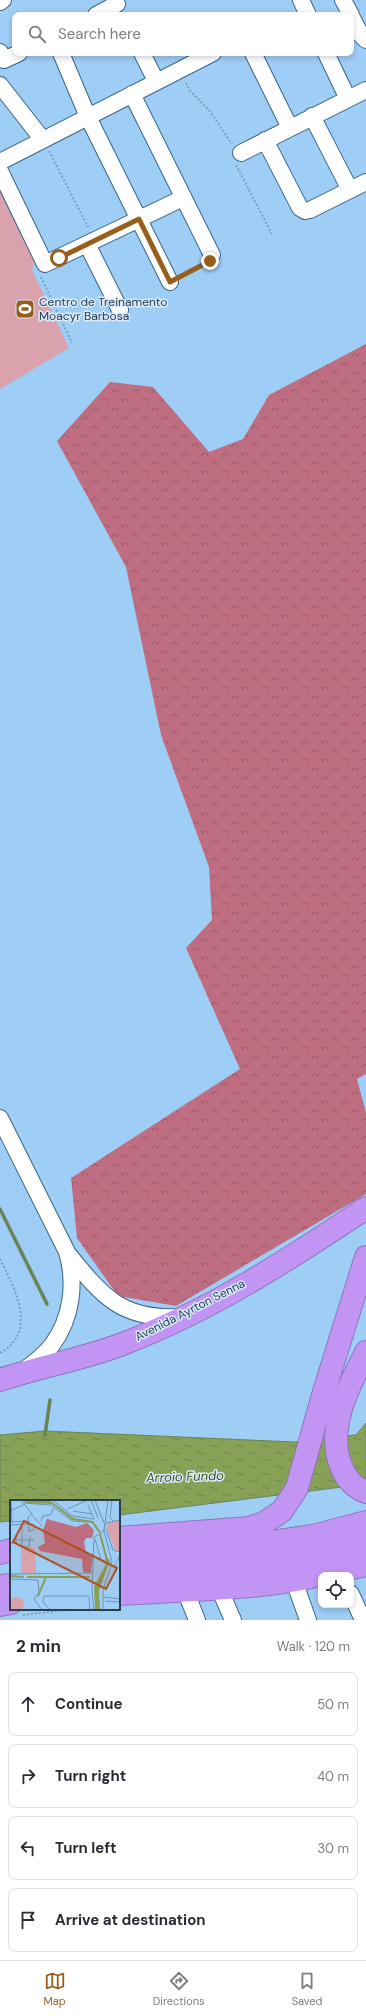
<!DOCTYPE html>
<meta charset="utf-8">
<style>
body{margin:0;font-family:"DM Sans",sans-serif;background:#f2f2f3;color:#2b2b33}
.controls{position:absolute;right:12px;bottom:12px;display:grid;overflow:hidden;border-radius:8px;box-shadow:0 2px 6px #0003}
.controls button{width:36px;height:36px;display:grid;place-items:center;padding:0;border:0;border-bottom:1px solid #e1e1e2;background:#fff;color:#2b2b33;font:20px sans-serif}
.stop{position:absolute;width:12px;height:12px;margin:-9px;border:3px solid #985f1c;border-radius:50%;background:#fff}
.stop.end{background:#985f1c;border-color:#fff;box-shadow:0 1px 4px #0008}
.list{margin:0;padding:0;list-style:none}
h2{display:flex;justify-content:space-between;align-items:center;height:52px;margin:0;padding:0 16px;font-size:17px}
h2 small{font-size:13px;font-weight:400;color:#7c7c81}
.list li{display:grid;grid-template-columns:26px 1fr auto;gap:12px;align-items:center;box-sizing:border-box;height:64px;margin:0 8px 8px;padding:0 8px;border:1px solid #e1e1e2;border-radius:8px}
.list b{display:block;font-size:15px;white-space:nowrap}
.list em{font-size:13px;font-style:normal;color:#7c7c81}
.icon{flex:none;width:22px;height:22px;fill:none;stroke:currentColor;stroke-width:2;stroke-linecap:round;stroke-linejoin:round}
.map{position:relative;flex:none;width:366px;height:1620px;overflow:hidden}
.search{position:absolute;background:#fff;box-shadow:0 2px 6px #0003;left:12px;right:12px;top:12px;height:44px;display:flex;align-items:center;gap:10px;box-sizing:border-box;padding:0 14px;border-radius:8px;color:#7c7c81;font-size:15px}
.sheet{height:340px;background:#fff}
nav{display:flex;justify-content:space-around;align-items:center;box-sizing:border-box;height:56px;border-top:1px solid #e1e1e2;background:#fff;font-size:11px;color:#7c7c81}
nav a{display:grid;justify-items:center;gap:2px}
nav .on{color:#985f1c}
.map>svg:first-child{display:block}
.forest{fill:url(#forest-crowns)}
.pitch{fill:#d9a2ad}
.water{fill:url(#water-ripples);stroke:#6b8354}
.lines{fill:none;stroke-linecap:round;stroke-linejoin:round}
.stream{stroke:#6b8354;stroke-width:3.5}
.minor-casing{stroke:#386488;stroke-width:18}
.highway-casing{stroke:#8d76ba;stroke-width:24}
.path{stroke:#7aa0c1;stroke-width:2;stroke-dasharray:2 2;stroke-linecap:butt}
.minor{stroke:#fff;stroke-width:16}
.highway{stroke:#c294f4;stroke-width:22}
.route{stroke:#985f1c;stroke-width:5}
.labels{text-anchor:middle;stroke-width:3;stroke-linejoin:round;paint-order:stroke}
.poi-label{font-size:12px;fill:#2a3e4e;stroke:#d8eafb;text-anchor:start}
.street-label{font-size:12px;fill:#2a3e4e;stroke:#d8eafb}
.water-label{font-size:13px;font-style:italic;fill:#43551f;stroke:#d8eafb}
.inset-river{fill:none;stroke:#87a156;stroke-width:2}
.inset-road{fill:none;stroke:#7094b3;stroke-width:1}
.view{fill:#af5120;fill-opacity:0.15;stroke:#af5120;stroke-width:2}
.inset-edge{fill:none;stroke:#2a3e4e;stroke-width:2}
</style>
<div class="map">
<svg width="366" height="1620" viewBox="0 0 366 1620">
<defs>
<pattern id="forest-crowns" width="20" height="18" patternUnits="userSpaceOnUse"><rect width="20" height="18" fill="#bf6d81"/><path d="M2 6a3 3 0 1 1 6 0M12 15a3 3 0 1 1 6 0" fill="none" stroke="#9b5b6c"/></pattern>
<pattern id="water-ripples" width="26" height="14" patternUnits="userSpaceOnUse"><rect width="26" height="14" fill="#87a156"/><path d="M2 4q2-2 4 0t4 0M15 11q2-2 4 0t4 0" fill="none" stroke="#6f8549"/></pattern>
</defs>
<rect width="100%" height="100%" fill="#9ecdf6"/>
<path class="forest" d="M366,344V1074L357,1079L366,1113V1194L176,1306L118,1296L77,1238L71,1178L240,1069L186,948L212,920L209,867L161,735L126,567L57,441L110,382L153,387L209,452L243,439L269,395Z"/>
<path class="pitch" d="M0,190L35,260L32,270L69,348L0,389Z"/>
<path class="water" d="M366,1423V1484L119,1515V1501H11V1521L0,1522V1435L45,1431L294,1442L356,1435Z"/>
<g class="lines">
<path class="stream" d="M0,1209L47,1304
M45,1435L50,1400"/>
<defs>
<path id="minor" d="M301,0L308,15
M343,0L351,15
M0,2L3,0
M96,15L117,4
M351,16L361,35L366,40
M0,52L4,60L19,53
M61,53L88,117L170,282
M142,53L156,81
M253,53L290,128
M326,53L348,99
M0,85L43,140
M132,94L212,255
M312,116L350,190
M265,140L300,208L305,211L310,210L366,182
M241,153L366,90
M0,162L213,53
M0,171L45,264L183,198
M87,244L120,310
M0,1118L67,1252C76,1283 72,1318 52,1345C44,1355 34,1363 24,1370
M69,1255C103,1297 122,1320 180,1317
M294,1581L308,1620
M219,1588L233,1620
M188,1589L189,1600L197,1620
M351,1594L363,1620"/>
<path id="highway" d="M366,1352C349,1385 326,1429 341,1466C345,1477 354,1488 366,1492
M0,1380C41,1366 85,1359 125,1343C211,1310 290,1259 366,1208
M119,1538L249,1528L264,1523L282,1511L297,1488L323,1395L366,1257
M0,1553L11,1550
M119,1554L230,1548L313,1536L366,1522
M119,1575L230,1567L306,1558L366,1544
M322,1575L366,1565
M0,1586L11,1585
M119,1594C186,1590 255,1590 321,1575
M0,1605L11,1603"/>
</defs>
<use href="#minor" class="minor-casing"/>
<use href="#highway" class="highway-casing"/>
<path class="path" d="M186,83L190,91L209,110L232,144
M49,151L89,229
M236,165L272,234
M182,276L203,265
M41,277L72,343
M0,1259C14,1287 39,1332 0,1353
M23,1615L74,1609"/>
<use href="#minor" class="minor"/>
<use href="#highway" class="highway"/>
</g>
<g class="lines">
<path class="route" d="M59,258L139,219L170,282L210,261"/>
</g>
<defs>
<symbol id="stadium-square" viewBox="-11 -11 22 22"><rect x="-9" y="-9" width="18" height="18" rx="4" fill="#985f1c" stroke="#d8eafb"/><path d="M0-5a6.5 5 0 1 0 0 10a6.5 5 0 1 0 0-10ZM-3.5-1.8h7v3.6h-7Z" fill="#fff"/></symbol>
</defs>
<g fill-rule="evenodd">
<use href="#stadium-square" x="14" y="298" width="22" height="22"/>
</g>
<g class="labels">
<g class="poi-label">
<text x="39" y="306">Centro de Treinamento<tspan x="39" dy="14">Moacyr Barbosa</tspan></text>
</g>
<g class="street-label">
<text transform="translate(190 1310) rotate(-27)" y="4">Avenida Ayrton Senna</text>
</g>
<g class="water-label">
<text transform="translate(185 1476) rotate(-2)" y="5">Arroio Fundo</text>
</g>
</g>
<g transform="translate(10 1500)">
<rect width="110" height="110" fill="#9ecdf6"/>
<path d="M110,21V52H106L97,29L98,23ZM0 104a7 7 0 1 1 14 0a7 7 0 1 1-14 0Z" fill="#d9a2ad"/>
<path d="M37,19L66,27L77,23L84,30L82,38H76L74,42L76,53L83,55L81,73L73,72L72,59L30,51L28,47L35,43L33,30Z" fill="#bf6d81"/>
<path d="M11,47L25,48L26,73H11Z" fill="#d9a2ad"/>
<path d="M12,0H39L64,18L83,21L91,32L89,33L82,23L62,20L42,4L17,3ZM95,57L100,60L89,91L90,110H85L84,87L96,64Z" fill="#87a156"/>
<path class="inset-river" d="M90,34L97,60M0,76L14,77M17,77H80M28,96L36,77"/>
<path class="inset-road" d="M1,0L2,22M11,0L22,14L18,17M42,0L63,16L84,19M81,0L88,18M85,0L94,23M102,0L100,18L103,21M14,3L41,5L62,21L76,22M78,5L84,19M57,9L78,0M0,11L15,4M63,11L82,14M22,15L32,26M18,17L19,32M31,21L33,16L40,15L44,8M0,22L19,21M12,24V47H19L20,37M0,25L19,24M96,29L103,50L110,52M19,31L24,30V25L19,24M85,39L91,60L97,65L101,62M6,40H24M0,43H6V35M104,67L110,55M0,74L82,73M0,79L28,80L29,93L24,99L32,110M94,97L110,99M95,101L110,102M40,110L33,102L34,96H79L80,110M84,110L82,91L84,37L93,32L96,23L110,20M93,110V90L102,62L94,31L98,0"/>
<path class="view" d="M14,21L107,68L96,89L3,42Z"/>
<rect width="110" height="110" class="inset-edge"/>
</g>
</svg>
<div class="controls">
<button><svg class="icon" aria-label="locate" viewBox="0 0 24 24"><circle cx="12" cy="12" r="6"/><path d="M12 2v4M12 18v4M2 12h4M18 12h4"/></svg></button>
</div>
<div class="stop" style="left:59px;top:258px"></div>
<div class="stop end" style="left:210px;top:261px"></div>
<div class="search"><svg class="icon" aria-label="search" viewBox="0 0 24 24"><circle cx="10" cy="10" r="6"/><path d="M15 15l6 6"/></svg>Search here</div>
</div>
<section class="sheet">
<h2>2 min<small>Walk · 120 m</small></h2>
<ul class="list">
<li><svg class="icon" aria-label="ahead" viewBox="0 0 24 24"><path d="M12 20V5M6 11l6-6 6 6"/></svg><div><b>Continue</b></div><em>50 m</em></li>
<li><svg class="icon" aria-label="right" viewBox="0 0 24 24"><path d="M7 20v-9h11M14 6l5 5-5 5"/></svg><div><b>Turn right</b></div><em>40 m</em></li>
<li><svg class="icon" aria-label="left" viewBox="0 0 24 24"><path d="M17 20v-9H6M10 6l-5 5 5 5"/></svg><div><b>Turn left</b></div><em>30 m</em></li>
<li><svg class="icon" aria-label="arrive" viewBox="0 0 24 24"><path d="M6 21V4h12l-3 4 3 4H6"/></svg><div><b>Arrive at destination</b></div></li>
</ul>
</section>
<nav>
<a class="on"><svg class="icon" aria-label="map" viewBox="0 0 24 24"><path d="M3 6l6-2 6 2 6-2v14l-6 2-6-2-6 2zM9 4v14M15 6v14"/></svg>Map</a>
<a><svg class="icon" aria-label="directions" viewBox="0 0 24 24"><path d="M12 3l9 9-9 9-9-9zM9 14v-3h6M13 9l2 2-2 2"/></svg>Directions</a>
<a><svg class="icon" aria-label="saved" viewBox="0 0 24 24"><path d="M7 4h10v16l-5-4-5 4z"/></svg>Saved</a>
</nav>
